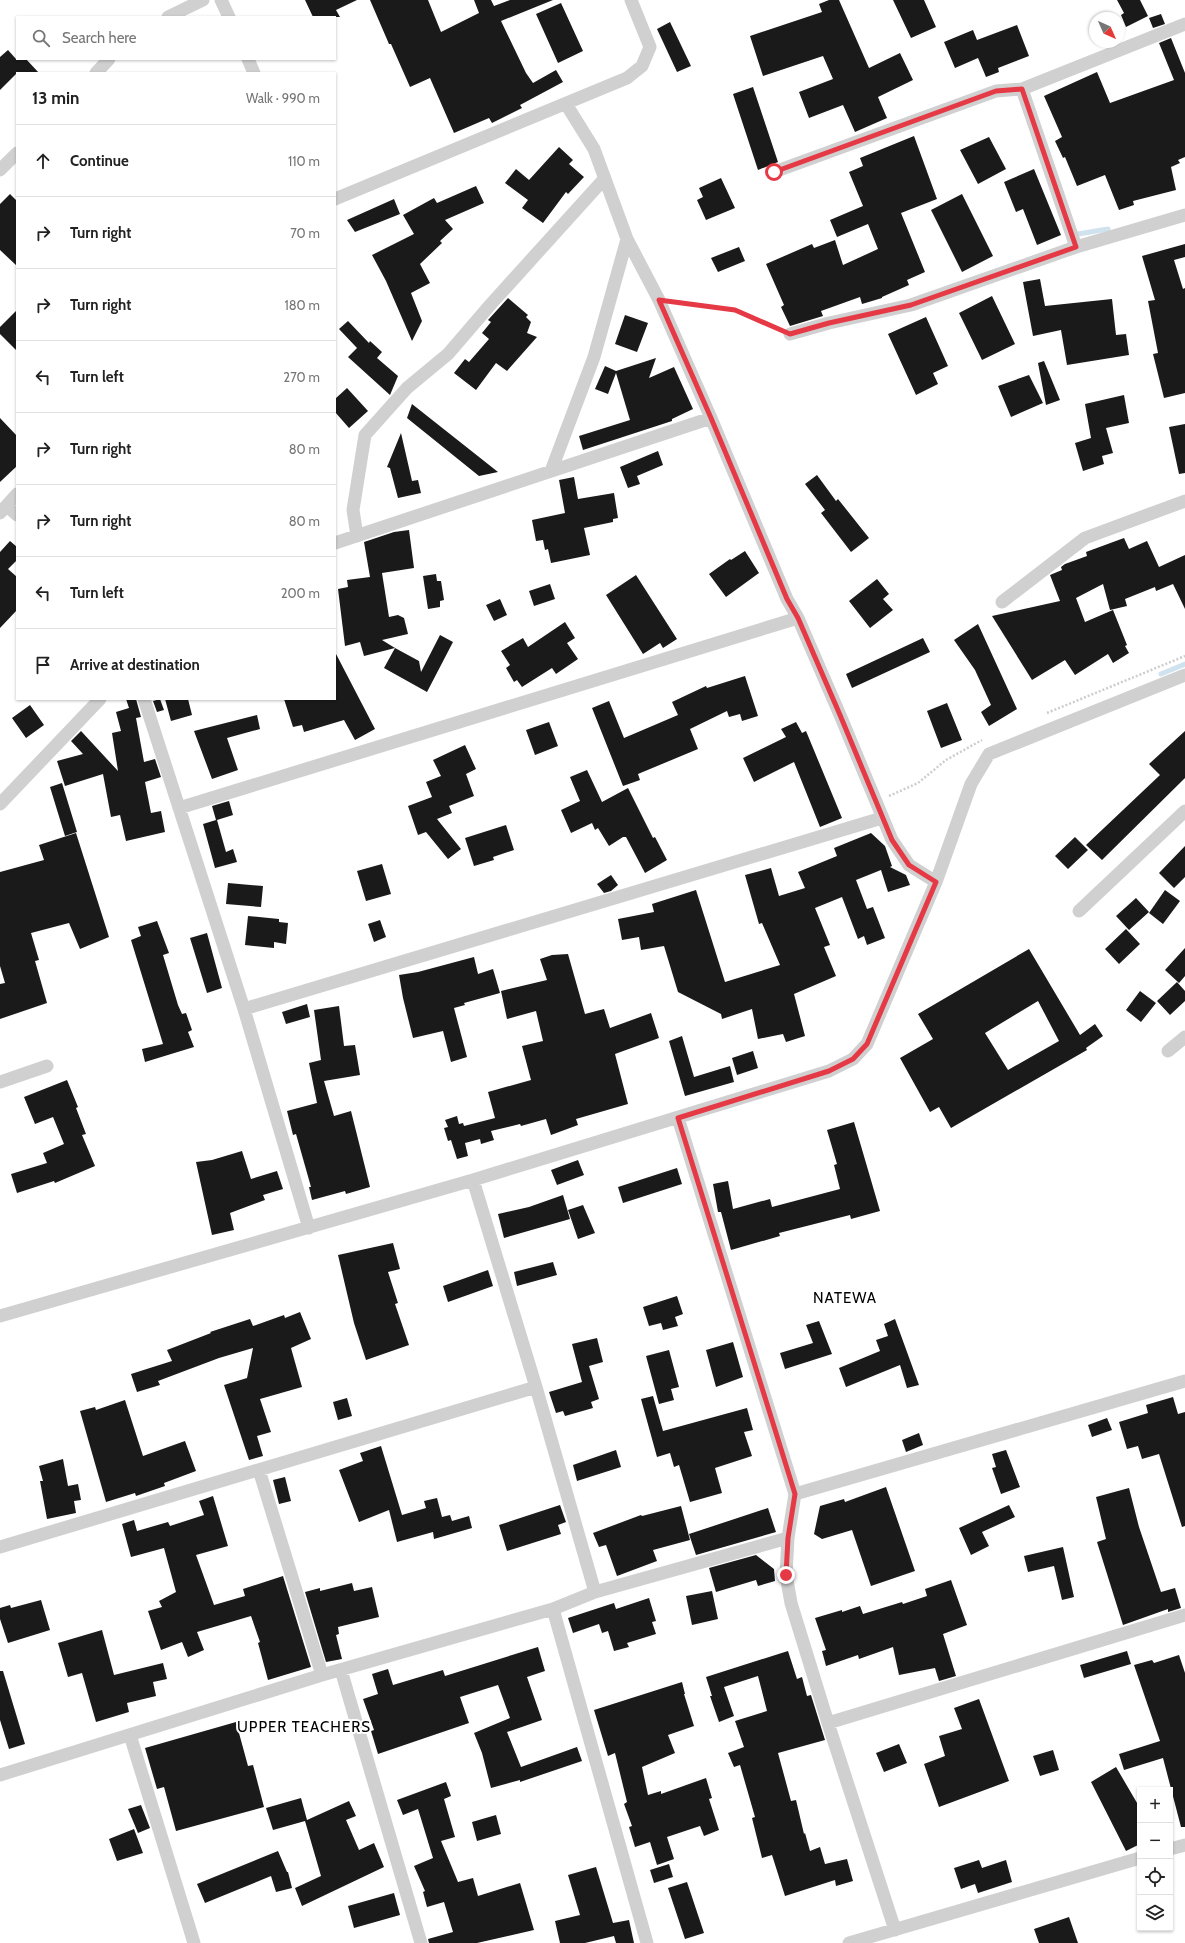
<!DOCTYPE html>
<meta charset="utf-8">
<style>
body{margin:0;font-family:Cabin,sans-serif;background:#f2f2f2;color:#222}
.controls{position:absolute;right:12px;bottom:12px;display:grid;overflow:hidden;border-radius:0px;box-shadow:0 1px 3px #0004}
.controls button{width:36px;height:36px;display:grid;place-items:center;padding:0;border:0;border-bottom:1px solid #e0e0e0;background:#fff;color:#222;font:20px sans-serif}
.compass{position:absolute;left:1089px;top:12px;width:36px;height:36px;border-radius:50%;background:#fff;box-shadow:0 1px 3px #0004;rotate:135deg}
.stop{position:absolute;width:12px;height:12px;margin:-9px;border:3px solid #e63946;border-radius:50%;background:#fff}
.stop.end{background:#e63946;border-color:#fff;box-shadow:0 1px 4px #0008}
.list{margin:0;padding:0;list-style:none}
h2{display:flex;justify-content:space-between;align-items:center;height:52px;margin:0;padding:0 16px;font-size:17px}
h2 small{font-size:13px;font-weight:400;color:#767676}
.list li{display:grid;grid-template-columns:26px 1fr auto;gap:12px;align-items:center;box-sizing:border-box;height:72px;padding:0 16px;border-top:1px solid #e0e0e0}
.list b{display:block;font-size:15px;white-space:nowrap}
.list em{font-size:13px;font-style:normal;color:#767676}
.icon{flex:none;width:22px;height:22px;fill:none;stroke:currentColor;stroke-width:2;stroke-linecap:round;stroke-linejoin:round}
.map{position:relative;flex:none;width:1185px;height:1943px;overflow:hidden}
.search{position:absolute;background:#fff;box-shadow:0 1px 3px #0004;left:16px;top:16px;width:320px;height:44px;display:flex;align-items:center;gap:10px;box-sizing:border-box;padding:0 14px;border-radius:0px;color:#767676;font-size:15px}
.panel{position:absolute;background:#fff;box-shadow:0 1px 3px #0004;left:16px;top:72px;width:320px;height:628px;border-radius:0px}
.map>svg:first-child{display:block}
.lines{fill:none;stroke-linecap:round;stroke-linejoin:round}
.stream{stroke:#cfe2ee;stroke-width:5}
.building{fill:#1a1a1a;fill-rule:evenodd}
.path{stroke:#cdcdcd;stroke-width:2.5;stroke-dasharray:2 2;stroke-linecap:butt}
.minor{stroke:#d0d0d0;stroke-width:13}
.route{stroke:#e63946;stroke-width:5}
.labels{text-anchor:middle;stroke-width:4;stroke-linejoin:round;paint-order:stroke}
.quarter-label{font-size:15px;letter-spacing:1px;fill:#000;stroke:#fff}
</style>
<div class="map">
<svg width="1185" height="1943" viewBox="0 0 1185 1943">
<rect width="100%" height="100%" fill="#fff"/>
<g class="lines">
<path class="stream" d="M1078,234L1108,229
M1161,674L1185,664"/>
</g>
<path class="building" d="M305,0H357L336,10L340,17H313Z
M370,0H428L441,32L479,13L474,0H491L494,6L510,0H553L501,21L526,73L533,83L556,70L563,82L520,105L522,108L492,123L489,118L454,133L430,78L410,87L391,44H389Z
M829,0H839L869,68L900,53L913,80L878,97L887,118L855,132L843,105L809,118L799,92L833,79L823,56L763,76L750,36L822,12L819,4Z
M893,0H924L936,27L911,38Z
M1117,0H1140L1148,16L1126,27L1121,15L1124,13Z
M561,3L583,51L558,63L536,14Z
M1161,14L1165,24L1153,28L1149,18Z
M670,22L691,66L677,72L657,29Z
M1017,25L1029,56L998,68L999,72L986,77L978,58L955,68L944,42L973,30L977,40Z
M1171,38L1185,73V157L1178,160L1180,163L1171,167L1176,190L1133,201L1134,205L1119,210L1105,175L1077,186L1065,157L1063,158L1055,141L1062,137L1044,96L1097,72L1110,103L1174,80L1159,43Z
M8,50L16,59H26L39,73H17L0,90V57Z
M753,87L778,162L758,170L733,94Z
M914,136L937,199L901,213L925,272L907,280L909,285L882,297V298L862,304L860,297L821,311L823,316L790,326L781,307L784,305L766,264L812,244L814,248L835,240L843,265L878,249L868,224L837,237L830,220L863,206L849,172L863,166L860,158Z
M989,137L1006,169L978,184L960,150Z
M559,147L573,160L569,164L584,177L568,194L566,192L543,223L522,208L528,200L505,183L516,169L529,180Z
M1034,169L1061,235L1037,245L1023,209L1016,212L1004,182Z
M721,178L735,208L706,220L697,200L703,197L699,188Z
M476,186L484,203L445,220L453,229L440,241L442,243L420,264L430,283L411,293L422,321L412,341L386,281L372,255L414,234L403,215L434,198L437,203Z
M10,194L17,201V266L0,250V204Z
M962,194L993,256L962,272L931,210Z
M394,199L400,214L355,232L347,220Z
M1185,244V257L1174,260L1183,289L1185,288V393L1164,398L1153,354L1158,353L1148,301L1155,300L1142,256Z
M739,247L745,261L718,272L711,258Z
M1040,279L1045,306L1112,299L1116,335L1126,334L1129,355L1067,365L1061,330L1033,336L1023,282Z
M992,296L1015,344L982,360L959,313Z
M508,298L528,315L526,317L531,322L527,333L537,337L507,371L496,363L476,390L454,373L465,359L469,362L489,339L482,333L491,322L488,320Z
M17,310V351L0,334V327Z
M625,315L648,323L637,352L615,344Z
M926,317L948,366L933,373L938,384L916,395L888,334Z
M348,321L369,343L370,341L382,352L377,358L398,376L390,395L348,357L357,348L339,329Z
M656,358L649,378L674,367L693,409L672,419V421L583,450L579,436L630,420L616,373L608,394L595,389L605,366L616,371Z
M1044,361L1060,400L1046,405L1038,363Z
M1029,375L1043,403L1011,417L998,386Z
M347,388L368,411L349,428L335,412V399Z
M1124,395L1129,423L1106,428L1113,453L1102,456L1104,464L1083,471L1075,443L1091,438L1085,404Z
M412,404L498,472L479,476L407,418Z
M0,418L17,436V466L0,482Z
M1185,424V473L1179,474L1169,427Z
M401,433L412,481L418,480L421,493L398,498L390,468L387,467Z
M658,451L663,465L637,476L640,484L628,488L620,467Z
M817,475L836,501L838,499L869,538L851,552L821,513L825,510L805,484Z
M574,477L578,499L614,493L618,518L613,519V522L584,528L590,555L551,563L548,549L545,550L543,540L536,541L532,520L565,513L559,480Z
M409,530L414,568L382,573L389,617L398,615L404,618L408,634L382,640L395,648L364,656L360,642L345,646L338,589L348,587L347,580L370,577L364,542L394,532Z
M1124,538L1129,549L1147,541L1159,567L1185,555V609L1173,584L1156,591L1155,587L1125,599L1127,606L1110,610L1103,584L1076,598L1085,622L1113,610L1127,645L1125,646L1129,653L1113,663L1108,654L1075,675L1065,660L1032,680L992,616L1060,601L1050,575L1062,570L1061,567L1065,564L1087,556L1086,552Z
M10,541L17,547V560L8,569L17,577V610L0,628V552Z
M745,551L759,573L726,597L709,574L730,559L731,560Z
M436,574L437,581H441L444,600L440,601V607L428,609L423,576Z
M636,575L677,639L663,648L660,643L643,654L606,595Z
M877,579L889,594L883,599L893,610L870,628L849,601Z
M550,584L555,599L534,606L529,591Z
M500,599L507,615L494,621L486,605Z
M565,622L575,638L567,643L578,659L556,674L552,668L522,687L517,680L514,682L506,668L510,665L501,651L523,638L528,647Z
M978,624L1017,709L989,726L981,712L991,705L975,670L954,640Z
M440,635L453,642L427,692L384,668L395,648L419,661L421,672Z
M923,638L930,652L852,688L846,674Z
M335,652L375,729L355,740L344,720L304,732L302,725L293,727L284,699H335Z
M745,676L758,716L742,721L740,714L729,717L727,711L690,729L698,749L638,774L640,780L623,786L592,708L609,701L624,738L678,715L672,702L706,686L707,688Z
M126,699H136L141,717L136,718L144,762L155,759L161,777L145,782L151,813L161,811L165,832L126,841L120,815L111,817L103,774L65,786L57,761L83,754L71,741L81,731L118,771L112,733L121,731L116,712L129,708Z
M160,699L164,710L157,712L153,701Z
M165,699H188L192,715L171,721Z
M947,703L962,740L941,748L927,711Z
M30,705L44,725L26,738L12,718Z
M257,715L260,729L227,738L238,770L212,779L194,731Z
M549,722L558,746L535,755L526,730Z
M796,722L802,733L806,731L842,818L820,827L794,762L754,782L743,758L786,737L781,729Z
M1185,731V778L1102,860L1086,845L1160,775L1149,764Z
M465,745L476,769L466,774L474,796L449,806L452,813L437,819L461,849L448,859L426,832L418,835L408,806L432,797L426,782L441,776L433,760Z
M587,770L602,802L628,788L653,838L655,837L667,860L645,873L626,837H623L609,846L598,828L595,830L592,823L571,833L561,810L580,801L570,777Z
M62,783L77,832L65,836L50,787Z
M229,801L233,815L217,820L226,852L233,849L237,862L215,868L203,824L216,820L212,806Z
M506,825L514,850L493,857L494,860L474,866L465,838Z
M76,833L109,937L80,949L69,923L31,933L39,960L35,961L47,1003L0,1019V984L5,983L0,966V872L44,860L39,845Z
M871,833L885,846L892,866L890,867L906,875L910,885L888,892L881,870L856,880L867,909L873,907L885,938L867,945L864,936L858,939L842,897L815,908L830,945L824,947L836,976L794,994L805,1036L786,1042L783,1034L758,1039L752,1009L722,1019L721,1014L678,992L664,946L641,950L639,937L622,940L618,919L654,912L652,904L696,890L725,982L780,965L762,923L759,924L745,875L771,868L779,896L805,888L798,872L837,856L834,848Z
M1075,837L1088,850L1068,869L1055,856Z
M1185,846V877L1174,888L1159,873Z
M382,864L391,894L366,901L357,871Z
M611,875L618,885L611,891L604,893L597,884Z
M228,883L263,886L261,907L226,904Z
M1165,890L1180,901L1163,924L1149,913Z
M1136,898L1149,912L1129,930L1116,916Z
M248,916L279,919V922L288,923L286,944L274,942V948L245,945Z
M380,920L386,937L374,942L368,924Z
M157,921L169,953L163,955L178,1005L182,1014L186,1013L192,1030L188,1032L194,1047L145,1062L142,1049L163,1044L131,940L141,936L138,927Z
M1126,929L1140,944L1119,964L1105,949Z
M207,933L222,988L207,993L190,938Z
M1185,948V976L1179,983L1165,970Z
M1029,949L1080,1035L1095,1024L1103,1036L1086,1048L1087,1050L951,1128L939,1107L930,1112L900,1058L933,1039L918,1014ZM1038,1001L1059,1041L1008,1070L985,1033Z
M568,954L585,1014L604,1009L610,1028L651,1013L659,1038L615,1054L628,1104L576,1119L578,1125L551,1135L546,1119L521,1126L520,1124L491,1131L494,1140L481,1144L480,1139L465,1143L468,1156L457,1159L451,1140L448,1141L444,1128L448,1127L445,1120L457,1116L459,1124L463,1123L464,1126L495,1118L488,1092L531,1080L522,1046L543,1041L536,1011L507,1019L501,991L547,980L540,959L552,955Z
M474,957L478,974L493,969L500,993L464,1003L465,1005L454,1008L467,1057L451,1062L443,1031L413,1038L403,998L399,975L418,972Z
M1177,982L1185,991V1001L1170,1015L1157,1001Z
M1140,991L1156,1003L1141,1022L1126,1010Z
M307,1004L310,1017L286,1024L282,1012Z
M339,1006L344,1046L355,1045L360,1075L324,1081L334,1116L351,1111L370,1187L346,1194L345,1191L312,1200L309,1187H311L296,1134L293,1135L287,1111L317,1103L309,1063L321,1060L314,1010Z
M682,1036L694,1077L730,1066L734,1082L685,1096L669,1041Z
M753,1051L758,1068L737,1075L732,1058Z
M67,1080L78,1107L76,1108L86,1134L82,1135L95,1166L55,1183L54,1181L17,1193L11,1174L47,1163L43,1153L64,1144L53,1117L35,1124L24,1097Z
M854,1122L880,1211L851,1219L850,1215L779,1233L780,1236L731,1250L721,1212H718L713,1184L728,1181L733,1209L770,1199L772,1207L840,1189L834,1165L837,1164L827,1130Z
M242,1151L251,1179L277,1171L283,1189L263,1195L265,1200L230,1213L234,1230L212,1235L196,1162L212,1160Z
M578,1160L584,1175L557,1185L551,1170Z
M677,1168L682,1184L623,1203L618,1187Z
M563,1195L570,1219L504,1238L498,1214L529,1207Z
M583,1205L595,1233L578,1239L568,1210Z
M393,1243L400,1269L388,1272L398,1303L395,1304L409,1345L366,1360L354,1323L338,1255Z
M553,1262L557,1275L517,1286L514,1272Z
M488,1270L493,1286L448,1302L443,1286Z
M677,1296L683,1314L675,1317L678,1326L663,1330L661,1323L649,1326L643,1307Z
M300,1312L311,1339L291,1348L302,1387L260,1399L271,1432L257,1436L263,1456L249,1460L224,1385L247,1378L253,1348L219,1358L158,1381L160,1385L137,1392L131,1374L172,1361L167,1350L211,1333L210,1332L250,1319L253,1326L284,1315L285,1318Z
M895,1319L919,1385L907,1388L900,1365L846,1387L839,1368L880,1351L876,1340L888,1336L884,1324Z
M819,1321L832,1354L785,1369L780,1353L813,1343L806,1325Z
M597,1338L603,1362L589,1366L599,1399L591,1402L593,1408L565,1416L563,1411L556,1413L549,1392L582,1382L572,1344Z
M733,1342L743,1377L716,1387L706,1350Z
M669,1350L679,1387L671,1389L674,1400L659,1404L646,1356Z
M653,1396L663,1431L747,1408L753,1430L744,1432L752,1456L715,1468L722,1493L690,1502L679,1465L674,1467L670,1453L657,1457L641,1399Z
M1173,1397L1178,1414L1185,1412V1526L1182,1527L1159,1454L1142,1459L1138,1446L1127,1449L1119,1422L1148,1413L1146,1405Z
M347,1398L352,1416L338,1420L333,1402Z
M125,1400L143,1456L185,1441L196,1471L164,1483L165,1486L136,1496L135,1493L106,1502L80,1411L95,1407L96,1410Z
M1107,1418L1112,1430L1092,1437L1088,1425Z
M919,1433L923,1445L906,1452L902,1440Z
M381,1446L402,1515L426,1508L424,1501L437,1498L442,1517L450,1515L452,1521L469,1516L472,1528L434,1539L433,1532L397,1542L389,1510L359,1522L339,1470L363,1461L360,1453Z
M616,1450L621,1467L577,1481L573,1465Z
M1006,1450L1020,1487L1001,1494L992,1468L996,1467L992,1454Z
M63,1459L68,1486L78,1484L81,1500L74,1501L76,1513L47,1519L40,1481H43L39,1466Z
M285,1477L291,1501L279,1504L273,1480Z
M886,1487L915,1571L871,1586L852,1530L822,1539L814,1534L820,1506L844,1499L845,1502Z
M1129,1488L1139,1527L1161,1592L1175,1588L1181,1608L1168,1612V1609L1123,1625L1097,1542L1106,1539L1096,1497Z
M213,1496L228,1546L196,1555L214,1605L245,1596L243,1589L283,1576L311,1667L268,1680L258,1643L260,1642L251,1616L197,1632L204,1650L188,1657L182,1642L161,1650L148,1611L162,1607L159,1601L176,1592L164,1548L131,1557L122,1524L134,1520L137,1531L168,1522L170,1526L204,1515L199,1501Z
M560,1505L566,1522L558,1525L561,1534L507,1551L499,1525Z
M1009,1505L1015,1517L982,1532L989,1546L971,1555L959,1528Z
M681,1506L690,1540L653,1550L657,1561L617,1576L606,1545L599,1547L593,1533L641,1515L642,1516Z
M768,1508L776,1532L696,1555L689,1534Z
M1063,1547L1074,1597L1062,1600L1054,1566L1028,1572L1024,1556Z
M756,1555L774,1569L775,1581L758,1586L756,1580L716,1592L709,1568Z
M951,1580L967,1625L943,1634L956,1676L939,1681L935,1668L899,1675L893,1647L859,1659L858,1655L826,1666L822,1651L826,1650L815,1618L842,1610V1612L860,1606L863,1614L902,1602L903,1604L927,1596L925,1589Z
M352,1583L354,1591L372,1587L379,1617L338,1627L339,1634L336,1635L342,1659L326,1662L305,1592L320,1588V1591Z
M712,1591L718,1619L692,1625L686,1596Z
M649,1598L656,1621L652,1622L656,1634L627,1643L629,1647L614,1651L608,1631L602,1633L599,1624L573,1633L568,1618L614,1603L616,1609Z
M41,1600L50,1630L8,1643L0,1619V1608L10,1605L11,1608Z
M102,1630L114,1675L163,1663L167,1679L153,1682L156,1696L127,1703L129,1712L96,1722L82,1673L68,1677L58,1643Z
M538,1647L545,1671L527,1677L542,1720L507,1732L521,1767L577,1747L582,1761L520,1782V1780L491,1788L482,1753L474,1733L510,1718L498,1685L460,1697L469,1723L378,1754L371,1731L374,1730L363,1699L378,1694L372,1674L388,1669L393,1685L443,1670L445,1676Z
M788,1651L797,1679L802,1677L807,1696L811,1695L825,1740L778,1753L791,1801L796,1800L804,1834L805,1833L810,1851L820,1847L825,1864L847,1859L853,1881L836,1886L835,1880L785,1896L772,1855L762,1858L752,1818L755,1817L740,1765L734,1767L728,1753L744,1747L735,1721L767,1711L758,1676L724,1687L734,1716L719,1722L710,1696H712L706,1677Z
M1127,1651L1131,1664L1084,1678L1080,1665Z
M1179,1655L1185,1673V1827H1181L1163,1758L1124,1770L1119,1754L1160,1741L1134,1665L1152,1660L1154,1663Z
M0,1671H3L25,1744L9,1749L0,1720Z
M682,1682L685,1694H684L694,1726L668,1735L675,1753L642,1767L648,1795L661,1791V1794L706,1778L712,1798L709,1799L719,1830L704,1836L700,1826L667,1837L674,1859L657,1865L650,1842L635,1847L629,1827L632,1826L624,1804L627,1802L615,1753L608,1756L594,1710Z
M979,1699L1009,1781L939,1807L924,1764L945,1756L939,1736L962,1729L954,1708Z
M236,1722L248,1766L253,1765L264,1807L176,1831L164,1787L157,1789L145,1748Z
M899,1744L907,1763L884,1772L876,1753Z
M1053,1750L1059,1770L1040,1776L1033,1756Z
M1116,1767L1140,1808V1844L1126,1851L1091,1782Z
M446,1782L451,1796L444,1799L455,1837L441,1841L458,1882L473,1878L478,1896L520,1883L534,1930L477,1943H429L428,1939L453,1932L444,1902L427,1907L423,1892L425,1891L414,1866L433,1858L418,1809L403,1815L397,1800Z
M301,1798L307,1820L349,1801L356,1816L346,1820L359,1850L374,1843L384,1867L302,1906L295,1888L321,1876L305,1821L273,1830L266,1808Z
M141,1805L150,1828L138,1833L128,1809Z
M496,1815L501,1834L477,1841L472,1822Z
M134,1829L143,1853L117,1861L109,1839Z
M278,1851L287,1872H288L292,1888L276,1892L271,1876L205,1903L197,1884Z
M979,1860L982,1868L1006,1860L1012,1882L978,1893L975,1884L961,1889L954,1868Z
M669,1864L673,1877L654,1883L650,1870Z
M596,1867L613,1923L629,1920L634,1943H616L614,1936L585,1943H560L555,1921L580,1915L568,1875Z
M687,1882L704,1933L685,1939L668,1888Z
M394,1893L400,1915L354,1928L348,1906Z
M1069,1917L1078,1943H1039L1034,1929Z"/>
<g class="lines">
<path class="path" d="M675,302L735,310L777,329
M1047,713L1185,656
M889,796L918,783L946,760L982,740"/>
<path class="minor" d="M221,0L229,17
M168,17L203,0
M248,59L254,73
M96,73L109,59
M1022,89L1185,24
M566,104L594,149L627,239L659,300L711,418L787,599L798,618L840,715L892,840L909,865L936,882
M0,170L17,153
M774,172L996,91L1022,89L1076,247
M335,199L627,78L642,66L650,47L631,0
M790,334L829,323L911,305L1076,247L1185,215
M551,471L594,357L627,239
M7,506L17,515
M0,513L17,494
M357,536L353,510L365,435L407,388L448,354L491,304L605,178
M335,543L711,418
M1002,602L1085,538L1185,501
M144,699L244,1009L309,1228
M0,804L100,699
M179,808L798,618
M1079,911L1185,811
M244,1009L882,818
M1168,1051L1185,1037
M0,1082L47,1066
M678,1118L795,1494L788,1538L786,1575L791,1603L828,1723L895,1930
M473,1180L536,1387L595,1592L553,1609L647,1943
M0,1316L473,1180L829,1071L853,1059L867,1044L936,882L971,784L989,754L1185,675
M259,1470L322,1675
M795,1494L1185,1381
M0,1547L536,1387
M595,1592L788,1538
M341,1670L421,1943
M828,1723L1185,1615
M130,1735L194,1943
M0,1775L322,1675L553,1609
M1170,1849L1185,1845
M849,1943L1140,1858"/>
</g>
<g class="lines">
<path class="route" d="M774,172L996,91L1022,89L1076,247L911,305L829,323L790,334L735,310L659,300L711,418L787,599L798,618L840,715L892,840L909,865L936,882L867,1044L853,1059L829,1071L678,1118L795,1494L788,1538L786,1575"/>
</g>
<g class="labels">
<g class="quarter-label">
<text x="845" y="1303">NATEWA</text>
<text x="304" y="1732">UPPER TEACHERS</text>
</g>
</g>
</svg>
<div class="controls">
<button>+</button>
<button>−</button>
<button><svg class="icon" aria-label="locate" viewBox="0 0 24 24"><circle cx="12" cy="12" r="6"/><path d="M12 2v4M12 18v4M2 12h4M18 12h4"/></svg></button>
<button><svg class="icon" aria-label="layers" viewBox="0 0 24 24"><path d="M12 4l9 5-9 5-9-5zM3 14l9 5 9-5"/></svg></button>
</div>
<svg class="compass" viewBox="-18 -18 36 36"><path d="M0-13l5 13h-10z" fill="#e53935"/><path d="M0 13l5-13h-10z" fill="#767676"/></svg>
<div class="stop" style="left:774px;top:172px"></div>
<div class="stop end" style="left:786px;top:1575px"></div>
<div class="search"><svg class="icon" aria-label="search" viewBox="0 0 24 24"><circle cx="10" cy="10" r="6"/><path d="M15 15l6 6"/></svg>Search here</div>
<section class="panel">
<h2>13 min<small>Walk · 990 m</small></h2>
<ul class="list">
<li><svg class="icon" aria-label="ahead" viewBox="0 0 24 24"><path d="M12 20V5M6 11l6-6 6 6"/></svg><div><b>Continue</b></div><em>110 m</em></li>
<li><svg class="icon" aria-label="right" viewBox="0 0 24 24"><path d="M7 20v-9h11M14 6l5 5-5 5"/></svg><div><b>Turn right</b></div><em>70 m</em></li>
<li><svg class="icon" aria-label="right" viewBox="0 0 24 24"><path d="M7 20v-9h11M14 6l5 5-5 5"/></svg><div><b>Turn right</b></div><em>180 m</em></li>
<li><svg class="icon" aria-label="left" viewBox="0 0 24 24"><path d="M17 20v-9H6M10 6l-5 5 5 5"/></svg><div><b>Turn left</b></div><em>270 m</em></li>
<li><svg class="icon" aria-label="right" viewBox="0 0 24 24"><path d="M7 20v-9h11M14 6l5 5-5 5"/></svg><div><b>Turn right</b></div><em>80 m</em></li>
<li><svg class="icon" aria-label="right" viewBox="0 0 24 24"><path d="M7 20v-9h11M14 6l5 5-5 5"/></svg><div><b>Turn right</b></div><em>80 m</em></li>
<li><svg class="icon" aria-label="left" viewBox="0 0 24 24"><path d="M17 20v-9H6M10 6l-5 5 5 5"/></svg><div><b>Turn left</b></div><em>200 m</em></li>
<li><svg class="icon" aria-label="arrive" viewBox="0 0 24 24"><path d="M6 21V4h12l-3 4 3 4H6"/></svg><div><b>Arrive at destination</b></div></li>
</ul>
</section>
</div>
